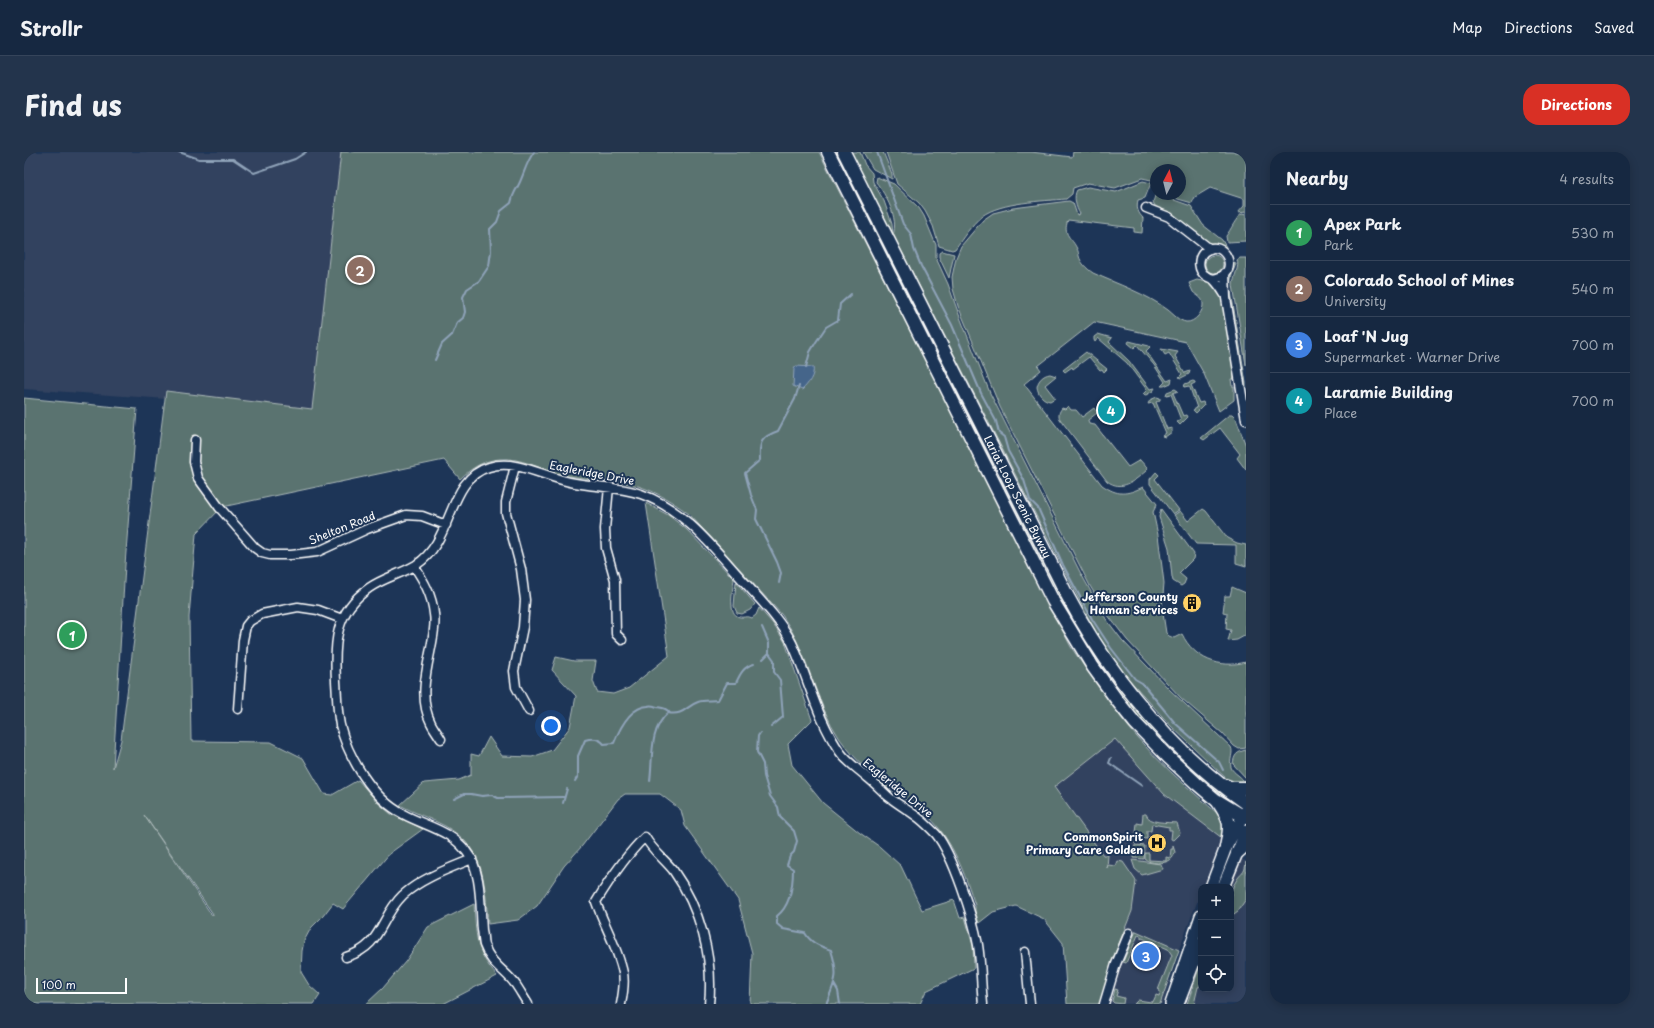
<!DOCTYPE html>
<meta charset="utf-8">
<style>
body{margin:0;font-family:"Playpen Sans",sans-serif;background:#23344c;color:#f1f3f6}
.controls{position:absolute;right:12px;bottom:12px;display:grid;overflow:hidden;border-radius:8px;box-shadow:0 2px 10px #0003}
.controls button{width:36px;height:36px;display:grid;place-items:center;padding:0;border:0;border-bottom:1px solid #35445a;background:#162841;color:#f1f3f6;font:20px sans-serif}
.compass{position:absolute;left:1126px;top:12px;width:36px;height:36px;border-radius:50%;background:#162841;box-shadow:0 2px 10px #0003;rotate:7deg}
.scale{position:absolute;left:12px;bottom:10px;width:91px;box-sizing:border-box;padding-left:4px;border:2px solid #fff;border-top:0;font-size:11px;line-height:14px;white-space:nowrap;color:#fff;-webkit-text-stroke:3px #1d3557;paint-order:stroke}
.you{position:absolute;left:527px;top:574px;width:14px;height:14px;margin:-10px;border:3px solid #fff;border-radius:50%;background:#1a73e8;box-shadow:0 0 0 6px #1a73e833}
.badge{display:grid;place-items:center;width:26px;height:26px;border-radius:50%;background:#d93025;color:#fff;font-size:13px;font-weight:700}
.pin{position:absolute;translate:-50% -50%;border:2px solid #fff;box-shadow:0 1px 4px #0006}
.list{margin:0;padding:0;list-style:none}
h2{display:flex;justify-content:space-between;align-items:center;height:52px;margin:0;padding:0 16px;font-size:17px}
h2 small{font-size:13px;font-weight:400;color:#9ea6b1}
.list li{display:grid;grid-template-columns:26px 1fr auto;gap:12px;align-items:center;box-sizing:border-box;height:56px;padding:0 16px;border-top:1px solid #35445a}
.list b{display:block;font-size:15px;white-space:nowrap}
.list p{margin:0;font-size:13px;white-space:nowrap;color:#9ea6b1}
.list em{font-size:13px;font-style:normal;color:#9ea6b1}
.icon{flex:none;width:22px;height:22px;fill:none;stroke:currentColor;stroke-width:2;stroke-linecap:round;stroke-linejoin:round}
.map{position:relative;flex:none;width:1222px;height:852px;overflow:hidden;border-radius:16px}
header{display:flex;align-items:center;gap:24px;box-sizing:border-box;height:56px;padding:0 20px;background:#162841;border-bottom:1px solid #35445a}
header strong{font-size:19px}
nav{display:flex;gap:22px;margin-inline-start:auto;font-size:14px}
.intro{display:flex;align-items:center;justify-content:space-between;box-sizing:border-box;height:96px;padding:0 24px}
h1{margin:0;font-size:28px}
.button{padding:10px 18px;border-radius:16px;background:#d93025;color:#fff;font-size:14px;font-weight:700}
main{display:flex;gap:24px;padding:0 24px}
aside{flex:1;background:#162841;border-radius:16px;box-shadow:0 2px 10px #0003}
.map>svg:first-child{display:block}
.built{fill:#33425f}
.green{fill:#5a7370;stroke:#acb9b8;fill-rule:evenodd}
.water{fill:#45658a;stroke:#8fa3b9}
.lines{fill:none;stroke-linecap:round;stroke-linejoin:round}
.stream{stroke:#8fa3b9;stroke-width:2}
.minor-casing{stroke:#fff;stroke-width:11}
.major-casing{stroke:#fff;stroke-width:14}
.highway-casing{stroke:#fff;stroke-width:15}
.minor{stroke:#1d3557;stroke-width:8}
.major{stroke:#1d3557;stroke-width:11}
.highway{stroke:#1d3557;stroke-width:12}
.labels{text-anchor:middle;stroke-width:4;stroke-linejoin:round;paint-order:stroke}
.street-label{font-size:11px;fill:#fff;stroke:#1d3557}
.poi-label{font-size:11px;font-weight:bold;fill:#fff;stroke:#1d3557;text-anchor:end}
</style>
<header>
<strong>Strollr</strong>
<nav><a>Map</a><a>Directions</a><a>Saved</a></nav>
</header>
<div class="intro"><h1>Find us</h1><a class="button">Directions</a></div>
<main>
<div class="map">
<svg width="1222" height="852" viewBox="0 0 1222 852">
<rect width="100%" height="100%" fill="#1d3557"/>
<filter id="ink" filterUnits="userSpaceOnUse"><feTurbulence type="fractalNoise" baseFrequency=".025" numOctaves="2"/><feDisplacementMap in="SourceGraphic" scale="8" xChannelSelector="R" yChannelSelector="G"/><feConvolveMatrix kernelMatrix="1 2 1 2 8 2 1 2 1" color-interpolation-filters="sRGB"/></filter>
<g filter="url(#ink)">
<path class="built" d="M0,0H683L288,257L0,237Z
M1091,586L1140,642L1198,686L1179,735H1177V740L1155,797L1139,852H1088L1077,849L1083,826L1099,784L1030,635Z
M1217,707L1222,709V852H1160L1177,804V837H1207L1206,735Z"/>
<path class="green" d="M317,0H795L1047,495C1070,529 1093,563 1120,593C1143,618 1169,640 1194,662C1200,669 1201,677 1198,686L1140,642L1091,587L1030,635L1079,703H1084L1083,716L1084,713L1092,714L1094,709L1099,710L1112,729L1108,759L1090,804L1076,852H1043L1039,791L1020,767L992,754L969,760L955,771L951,759V753C941,722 929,689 905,665C895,656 884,649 873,642C852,627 831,608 816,587C790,549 785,501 758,463L665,362C649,350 633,340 614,334C588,327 561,328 535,322C516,317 496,305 476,307C460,308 447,316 436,327L420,308L198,355L172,382L165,465L167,589L247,590L279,606L300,642L308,643L334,628L354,651L367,662L399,677L366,701L319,757L309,751L299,764L287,776L280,789L278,799L277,820L285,833L296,843L290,852H0V246L113,257L101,413L89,616L97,588L142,239L288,257ZM120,663L189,762V763L187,762Z
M807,0H816L836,41L830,46Z
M827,0H836L841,13L848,21L849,30L860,49L868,72L869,83C875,66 862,43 852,30L853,25L870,32L895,56L900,64L912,93V106L924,132L934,160L966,241L1056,420L1082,467L1098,488L1146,538L1207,595C1210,601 1205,608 1207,615C1209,622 1219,624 1221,632L1206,630L1147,574L1101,523L1071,479Z
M839,0H859L868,22V27L849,17Z
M862,0H1007L1048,5L1049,0H1222V60L1214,61L1220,54V47L1186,36L1171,45L1168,51L1154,47L1146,42H1156V18H1132V29L1118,26L1091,36L1064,31L1049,36L1048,42L1042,47C1019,49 977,50 958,64C947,73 939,86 931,97L928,98L915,94L909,74L901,59L895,51L873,32Z
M1119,29L1127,31L1121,46L1114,48C1112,56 1114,61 1119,66L1118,81L1110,80V76L1044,68C1038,84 1048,85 1053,97C1054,98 1055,103 1055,104C1057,111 1062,116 1069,121C1093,132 1123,142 1144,158C1149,162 1155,169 1162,170C1171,171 1180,159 1179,151C1178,145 1173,144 1169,140C1168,137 1166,134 1165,131L1173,128L1188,131L1199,147L1210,220V227H1207L1208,234H1210V248L1195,259L1180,222L1162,190L1070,170L1014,214L1017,218L1000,232L1078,333C1094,344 1102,343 1119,335L1133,352L1129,360L1134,383L1140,431L1138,455L1142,481L1145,484L1150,486L1158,482C1170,507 1196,517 1222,510V596L1215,597L1210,594L1198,581L1157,546L1103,488L1083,462L1066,434L976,255L934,154L929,137L928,125L932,106L937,94L959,68L969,61L989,56L1045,49L1049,51L1053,63L1056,62C1052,56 1049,44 1053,38L1064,35L1092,40Z
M1132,41V42H1143L1150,48L1167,54L1179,73L1198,88L1202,95L1187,94L1154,67L1131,54L1129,50Z
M840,53L1066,491L1203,644V647L1175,626L1107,561L1044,469L835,56Z
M1218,62L1222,63V89L1203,90L1202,84C1207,78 1212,65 1218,62Z
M918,99L930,102L925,126L915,105V101Z
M1181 112a9 9 0 1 1 18 0a9 9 0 1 1-18 0Z
M1216,106H1222V213L1209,133C1209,125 1216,115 1213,108Z
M1211,110L1212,112L1208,122L1206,133L1222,231V236L1221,237L1207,144C1204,133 1202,119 1211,110Z
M1074,182L1088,186L1085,190L1105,209L1126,237L1131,236L1129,239L1122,243L1119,242L1123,238L1103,211L1074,186L1071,190L1070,188V185Z
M1105,189L1125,194L1126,195L1122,199L1143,229L1148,227L1147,231L1140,234H1137L1141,230L1130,213L1113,193L1110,196L1104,191Z
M1137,197L1154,200L1151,204L1161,221L1166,219L1165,222L1157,226L1155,225L1158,222L1145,201L1141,203Z
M1062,200L1083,217L1080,220L1078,217L1076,218L1065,205L1049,217L1048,215L1041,220L1039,218Z
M1026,222L1032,224L1021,233L1031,246L1026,249C1019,248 1014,242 1013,235C1014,228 1019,223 1026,222Z
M1169,229L1171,230V231L1167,233L1175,251L1179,250L1180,253L1172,261L1169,258L1173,256L1166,236L1165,234L1160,235L1161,232Z
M1151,237L1154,239L1149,241L1159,264L1163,263L1164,265L1156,273L1153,270L1157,268L1147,242L1142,243L1143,240Z
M1133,245L1136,246V248L1132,250L1143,277L1148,276V280L1141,285L1138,284L1142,281L1129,251L1124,252L1126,248Z
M1044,254L1047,258H1052L1058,265L1070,256L1073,261L1064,268L1065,272L1071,273L1104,315L1116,308L1123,316L1122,319C1110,329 1098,340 1083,329L1036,267C1034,263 1035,260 1038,256L1041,257Z
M1205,263H1208L1212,267L1222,294V318L1213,306L1216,302L1196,276L1180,288L1177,286Z
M1132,320L1135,323L1131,327L1155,358L1149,362L1126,332V327Z
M622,351L644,363L662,377L710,427C709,436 704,459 713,464C719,467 722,463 728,466L732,463L735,456L749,472L761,490L788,568L764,592L768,613L799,651L836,681L856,695L877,714L898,758L930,748L936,766L941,765L949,794L950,816L902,839L896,852H726L728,801L714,748L661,674L657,658L636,642H601L594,647L558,694L540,714L513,754L494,768L464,772C461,731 461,696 421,674C406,666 390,661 376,653L400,631L435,628L447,623V602L455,604L465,585L478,604L508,605L528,598L546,575L552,544L528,518L532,505L550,509H572L569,529L573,540L589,542L605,536L645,504Z
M1137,357L1170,402L1169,407L1155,421L1162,427L1160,432L1157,434L1149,429L1148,425L1145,396L1135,365Z
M1179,357L1182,359L1203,386L1213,391L1222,393V414L1212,411V393L1172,392L1150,363L1156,359L1164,369Z
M712,430L731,452L726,458L718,462L713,461L710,454Z
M1208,435L1222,441V483L1213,488L1204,489L1207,478L1202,477L1203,461L1199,460L1201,444H1206Z
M1222,598V626L1209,612C1210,603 1213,600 1222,598Z
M1119,662H1122C1125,672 1143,670 1153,671L1156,681L1149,688L1147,687L1148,678H1145V675L1128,672L1127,679H1123V687L1113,686L1112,691L1111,692L1113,671L1118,672Z
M1111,693L1121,694L1120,707L1110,706Z
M1149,694L1151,700C1150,703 1149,706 1146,708C1141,712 1126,712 1121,707V701H1125V708L1142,709V705L1146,706L1147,697H1149Z
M1108,708C1119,709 1127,711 1137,712L1139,717L1118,723L1111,717Z
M1222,710V747L1214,759L1207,764C1207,752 1205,739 1212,729C1217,720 1221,723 1222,710Z
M450,752C452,783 451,799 473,824L419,852H342L359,836L382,809L404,775Z
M1112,779L1155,798L1136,852H1110L1114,848L1127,850L1130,848L1132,843L1135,844L1136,839L1134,838L1148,803L1144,797L1118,786L1117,787V784L1114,783L1102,811L1099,810Z
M1177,811V830L1175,835H1174L1170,852H1163Z
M1091,837L1094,838L1092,844L1100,846L1099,852L1090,851L1088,849Z"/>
<path class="water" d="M772,214L789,215C791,224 784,232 778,238L769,234L770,217Z"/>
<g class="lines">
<path class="stream" d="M155,0L175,7H209L230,21L271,7L282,0
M853,0L879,72L887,82L890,97L897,114L928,173L957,241L972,269L975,281L980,285L984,299L1000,328L1006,348L1014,356L1039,413L1068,467L1087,496L1111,527L1118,531L1151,571L1195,610L1199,618
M411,208L418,192L428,183L433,171L439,166L441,160L439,145L443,137L455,129L465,114L467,99L466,77L473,70L477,59L487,51C489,41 490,42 494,34C500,23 502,10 510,0
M782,215L786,200L792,190L802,175L814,168L816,152L827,142
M755,431L757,421L753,410L732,367L733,358L727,343L721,321L736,308C735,290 737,285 754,279L771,247L775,234
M738,475L745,491V501L750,508V520L756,528L759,565L747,575
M739,507L745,501
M736,581L734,584L733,600L739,612L740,624L746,644L754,655L756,665L770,679L773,689L770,700L766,704L763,713L769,717C769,733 766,754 753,764V772L759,777L781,781C787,791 795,794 807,798C815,823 812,828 802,852
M1087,606L1085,611L1118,634
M551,629L554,624V604L561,588C568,586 575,586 580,592L590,591C595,578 606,555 624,554C626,553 630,554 633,555C639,556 642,556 646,561
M626,629C629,606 625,577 644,561C660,564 662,554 674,550C679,548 688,549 694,548L703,531H712C716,522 720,514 730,512
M430,647L440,642H447L458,644L468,643L474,646L539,645
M539,651L543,637
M810,832L814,839L816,852"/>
<defs>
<path id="minor" d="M1122,56L1145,65L1186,97
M1201,121L1202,146L1222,268
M1188,127C1220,124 1200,83 1180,100C1173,107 1174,119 1182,124C1185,126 1188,126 1190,128C1195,133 1198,138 1201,143
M171,288L170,310L174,326L195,355L231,396L238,401L246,403H267L293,400L343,377L382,363L398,364L422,373
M491,314L482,350V361L497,417L501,448L499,475L490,519L492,535L505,559
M585,335L581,377L582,396L591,428L592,482L598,488
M390,414C400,429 408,443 410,462C412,473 409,484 407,496C402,520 395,548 407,571C410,577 414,582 417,587
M214,557L219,488L222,474L226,469L238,462L274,455L294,458L318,467
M1001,800L1006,852
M322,805C359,794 355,766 379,743C398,726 424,717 448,707
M504,852C500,846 496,839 492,833C481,818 467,813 460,793C459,790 459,781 458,778C456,754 458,718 442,699C426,678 401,674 379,662C349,647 324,605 316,573C313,558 313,543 312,529C310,490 311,460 345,436C359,426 377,422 392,413C430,389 423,327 465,315C493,306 523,327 551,331C573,335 596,335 617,342C662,358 691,398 723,433C739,451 757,469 768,491C785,528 793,567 816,600C823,610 834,617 843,625C851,631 858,639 865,645C875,653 886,659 896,667C901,671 907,677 912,682C929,703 949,765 954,793C957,812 957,832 959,852
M597,852C599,842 601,831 599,821C594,796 580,773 572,750C586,727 602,703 621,685C628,698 640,707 649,718C676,756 690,805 685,852
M1080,852L1092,812L1105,781"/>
<path id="major" d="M1187,735L1202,695L1222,659
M1199,735L1222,679
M1147,852L1177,764
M1154,852L1177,792"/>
<g id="highway">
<path d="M804,0L1029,449L1069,515L1095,551L1111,571L1144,605L1172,631L1192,648L1222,666"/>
<path id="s1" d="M820,0L1043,443C1074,502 1113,554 1161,601C1180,619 1200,636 1222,651"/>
<path d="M1200,633L1208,636H1222"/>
<path d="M1194,650C1207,669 1207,673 1202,695"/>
<path d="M1213,701L1222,693"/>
</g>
</defs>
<use href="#minor" class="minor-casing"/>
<use href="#major" class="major-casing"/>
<use href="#highway" class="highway-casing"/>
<use href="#minor" class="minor"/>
<use href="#major" class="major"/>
<use href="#highway" class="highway"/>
</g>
</g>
<defs>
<symbol id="building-disc" viewBox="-11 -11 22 22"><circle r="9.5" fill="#ffd166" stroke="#1d3557"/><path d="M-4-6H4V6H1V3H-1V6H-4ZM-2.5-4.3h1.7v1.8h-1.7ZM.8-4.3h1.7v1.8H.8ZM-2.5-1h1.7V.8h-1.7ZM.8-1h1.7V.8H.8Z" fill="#111"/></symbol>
<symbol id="hospital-disc" viewBox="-11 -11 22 22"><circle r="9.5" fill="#ffd166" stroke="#1d3557"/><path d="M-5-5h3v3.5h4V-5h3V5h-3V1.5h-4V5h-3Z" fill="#111"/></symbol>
</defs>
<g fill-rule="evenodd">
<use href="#building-disc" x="1157" y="440" width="22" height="22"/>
<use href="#hospital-disc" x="1122" y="680" width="22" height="22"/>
</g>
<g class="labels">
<g class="street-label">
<text transform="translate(568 321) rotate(11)" y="4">Eagleridge Drive</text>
<text dy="4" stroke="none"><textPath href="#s1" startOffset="386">Lariat Loop Scenic Byway</textPath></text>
<text transform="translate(318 376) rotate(-22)" y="4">Shelton Road</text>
<text transform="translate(874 636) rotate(39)" y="4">Eagleridge Drive</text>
</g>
<g class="poi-label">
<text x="1154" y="449">Jefferson County<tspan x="1154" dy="13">Human Services</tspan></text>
<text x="1119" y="689">CommonSpirit<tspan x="1119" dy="13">Primary Care Golden</tspan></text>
</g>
</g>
</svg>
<div class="controls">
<button>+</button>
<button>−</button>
<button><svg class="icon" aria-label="locate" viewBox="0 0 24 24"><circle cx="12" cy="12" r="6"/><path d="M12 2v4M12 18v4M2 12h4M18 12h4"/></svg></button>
</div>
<svg class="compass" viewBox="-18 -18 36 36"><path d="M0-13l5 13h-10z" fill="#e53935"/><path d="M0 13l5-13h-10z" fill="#9ea6b1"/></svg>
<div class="scale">100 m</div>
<div class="you"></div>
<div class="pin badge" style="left:48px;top:483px;background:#2e9e5b">1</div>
<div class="pin badge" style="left:336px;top:118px;background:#8d6e63">2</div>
<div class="pin badge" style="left:1122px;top:804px;background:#3f7fe0">3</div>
<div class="pin badge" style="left:1087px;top:258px;background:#0f9aa8">4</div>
</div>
<aside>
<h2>Nearby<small>4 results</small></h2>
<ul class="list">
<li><span class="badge" style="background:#2e9e5b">1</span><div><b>Apex Park</b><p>Park</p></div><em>530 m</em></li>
<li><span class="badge" style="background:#8d6e63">2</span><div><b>Colorado School of Mines</b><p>University</p></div><em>540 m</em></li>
<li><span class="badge" style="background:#3f7fe0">3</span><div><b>Loaf 'N Jug</b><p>Supermarket · Warner Drive</p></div><em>700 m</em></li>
<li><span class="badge" style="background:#0f9aa8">4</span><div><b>Laramie Building</b><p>Place</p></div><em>700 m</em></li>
</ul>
</aside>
</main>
